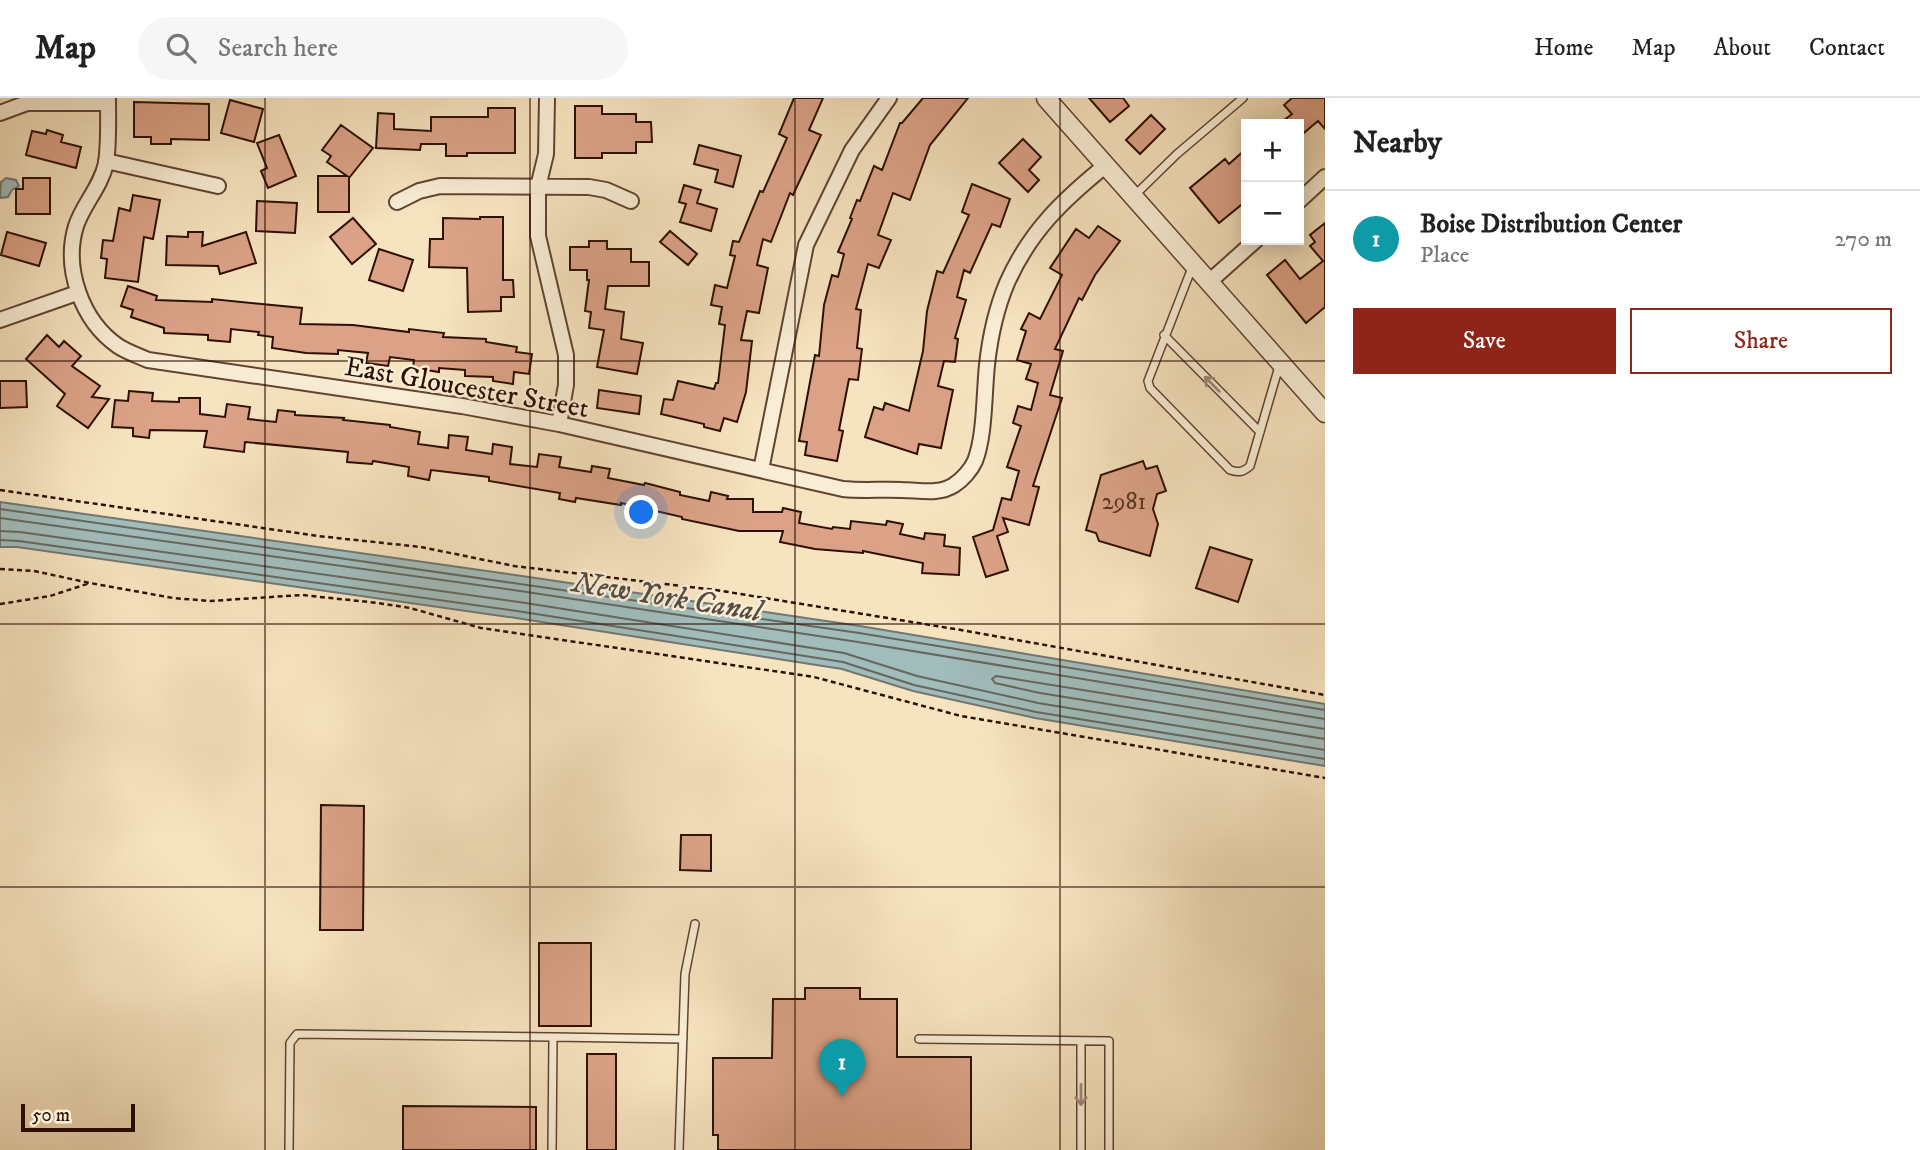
<!DOCTYPE html>
<meta charset="utf-8">
<style>
body{margin:0;font-family:"IM FELL DW Pica",serif;background:#f6f6f6;color:#222}
.controls{position:absolute;right:21px;top:21px;display:grid;overflow:hidden;border-radius:0px;box-shadow:0 4px 18px #0003}
.controls button{width:63px;height:63px;display:grid;place-items:center;padding:0;border:0;border-bottom:2px solid #e0e0e0;background:#fff;color:#222;font:35px sans-serif}
.scale{position:absolute;left:21px;bottom:18px;width:114px;box-sizing:border-box;padding-left:7px;border:4px solid #2e0f02;border-top:0;font-size:19px;line-height:24px;white-space:nowrap;color:#2e0f02;-webkit-text-stroke:5px #f9edd5;paint-order:stroke}
.you{position:absolute;left:642px;top:415px;width:24px;height:24px;margin:-18px;border:5px solid #fff;border-radius:50%;background:#1a73e8;box-shadow:0 0 0 10px #1a73e833}
.badge{display:grid;place-items:center;width:46px;height:46px;border-radius:50%;background:#8f2418;color:#fff;font-size:23px;font-weight:700}
.pin{position:absolute;translate:-50% -58px;filter:drop-shadow(0 2px 4px #0008)}
.pin::after{content:'';position:absolute;top:37px;width:24px;height:21px;background:inherit;clip-path:polygon(0 0,100% 0,50% 100%)}
.list{margin:0;padding:0;list-style:none}
h2{display:flex;justify-content:space-between;align-items:center;height:91px;margin:0;padding:0 28px;font-size:30px}
h2 small{font-size:23px;font-weight:400;color:#767676}
.list li{display:grid;grid-template-columns:46px 1fr auto;gap:21px;align-items:center;box-sizing:border-box;height:98px;padding:0 28px;border-top:2px solid #e0e0e0}
.list b{display:block;font-size:26px;white-space:nowrap}
.list p{margin:0;font-size:23px;white-space:nowrap;color:#767676}
.list em{font-size:23px;font-style:normal;color:#767676}
.actions{display:flex;gap:14px;padding:21px 28px}
.actions a{flex:1;padding:16px 0;border:2px solid #8f2418;border-radius:0px;text-align:center;font-size:24px;color:#8f2418}
.actions .main{background:#8f2418;color:#fff}
.icon{flex:none;width:38px;height:38px;fill:none;stroke:currentColor;stroke-width:2;stroke-linecap:round;stroke-linejoin:round}
.map{position:relative;flex:none;width:1325px;height:1052px;overflow:hidden}
header{display:flex;align-items:center;gap:42px;box-sizing:border-box;height:98px;padding:0 35px;background:#fff;border-bottom:2px solid #e0e0e0}
header strong{font-size:33px}
nav{display:flex;gap:38px;margin-inline-start:auto;font-size:24px}
.search{width:490px;height:63px;background:#f6f6f6;display:flex;align-items:center;gap:18px;box-sizing:border-box;padding:0 24px;border-radius:38px;color:#767676;font-size:26px}
main{display:flex}
aside{flex:1;background:#fff}
.map>svg:first-child{display:block}
.water{fill:#a0bcbb;stroke:#727771;stroke-width:2}
.lines{fill:none;stroke-linecap:round;stroke-linejoin:round}
.shore{stroke:#67665e;stroke-width:2}
.building{fill:#dba287;stroke:#2e0f02;stroke-width:2}
.service-casing{stroke:#604431;stroke-width:10}
.minor-casing{stroke:#604431;stroke-width:18}
.tertiary-casing{stroke:#604431;stroke-width:21}
.path{stroke:#2e0f02;stroke-width:2.5;stroke-dasharray:5 3.5;stroke-linecap:butt}
.service{stroke:#f9edd5;stroke-width:7}
.minor{stroke:#f9edd5;stroke-width:14}
.tertiary{stroke:#f9edd5;stroke-width:18}
.oneway{stroke:#9e8976}
.grid{fill:none;stroke:#2e0f02;stroke-width:2;stroke-opacity:0.55}
.labels{text-anchor:middle;stroke-width:5;stroke-linejoin:round;paint-order:stroke}
.number-label{font-size:24px;fill:#593423}
.street-label{font-size:28px;fill:#2e0f02;stroke:#f9edd5}
.water-label{font-size:30px;font-style:italic;fill:#564c43;stroke:#f9edd5}
</style>
<header>
<strong>Map</strong>
<div class="search"><svg class="icon" aria-label="search" viewBox="0 0 24 24"><circle cx="10" cy="10" r="6"/><path d="M15 15l6 6"/></svg>Search here</div>
<nav><a>Home</a><a>Map</a><a>About</a><a>Contact</a></nav>
</header>
<main>
<div class="map">
<svg width="1325" height="1052" viewBox="0 0 1325 1052">
<rect width="100%" height="100%" fill="#f6e3bf"/>
<filter id="stains"><feTurbulence type="fractalNoise" baseFrequency=".00286" numOctaves="4"/><feColorMatrix values="0 0 0 0 .2 0 0 0 0 .09 0 0 0 0 .02 0 0 0 .5 -.17"/></filter>
<radialGradient id="worn" r=".72"><stop offset=".6" stop-color="#630" stop-opacity="0"/><stop offset="1" stop-color="#630" stop-opacity=".3"/></radialGradient>
<path class="water" d="M6,80L16,82L19,88L12,92L8,99L0,100L1,84Z
M0,404L522,478L860,528L1325,606V668L1035,620L913,593L842,571L516,520L17,449H0Z"/>
<g class="lines">
<path class="shore" d="M0,411L859,535L1325,612
M0,420L520,493L858,544L1325,621
M0,433L20,434L519,504L844,555L917,578L1038,605L1325,652
M0,442L19,443L517,513L843,564L914,587L1036,614L1325,661
M1325,631L996,578L992,581L995,585L1040,595L1325,641"/>
</g>
<path class="building" d="M794,0H823L809,32L821,37L793,97L790,95L771,144L763,141L757,167L768,170L759,215L747,213L741,242L752,243L746,294L737,324L724,320L720,333L704,329V326L661,316L664,301L673,302L678,283L714,291L716,285H718L725,227L719,226L722,209L711,207L715,187L727,190L735,158L730,157L733,143L739,144L760,93L763,94L787,40L779,36Z
M923,0H968L930,47L910,102L893,95L878,137L891,142L879,170L868,166L856,211L861,212L857,250L862,251L858,282L849,281L839,332L843,333L837,363L805,357L807,344L799,343L815,257L819,258L824,207L832,177L838,179L844,156L838,154L852,121L850,120L857,102L860,103L874,68L882,72L900,25H902Z
M1089,0H1123L1129,8L1110,24Z
M1292,0H1325V31L1318,23L1299,39V26H1279L1292,16L1284,7Z
M230,2L263,11L254,44L221,35Z
M134,4L209,6V42L171,41V46H151V39H134Z
M575,8H602V16H636V24H651L652,44H636V55H602V60H575Z
M488,10H515V55H467V58H446V46H421L420,52L376,50L378,15L394,16V31L431,33V19H488Z
M1151,17L1165,31L1140,56L1126,42Z
M341,27L373,50L349,80V114H318V78H347L327,64L331,58L322,52Z
M47,32L63,37L61,44L81,49L76,70L26,57L32,33L46,36Z
M279,37L296,78L268,90L261,73L267,70L257,45Z
M1023,41L1041,59L1029,72L1039,82L1028,94L999,65Z
M699,47L741,58L733,89L715,84L718,72L694,66Z
M1246,51V103L1219,125L1190,90L1225,61L1229,66Z
M23,80H50V116H16V91H23Z
M972,86L1010,101L1000,129L992,126L970,175L964,172L957,199L966,202L955,240L958,241L955,264L944,263L938,288L953,292L941,350L919,346L917,356L865,339L874,309L883,312L885,305L909,313L923,253L927,213L937,173L943,175L969,117L962,114Z
M684,87L701,92L697,105L717,111L711,133L680,124L686,106L679,104Z
M133,97L160,102L153,141L144,139L138,184L105,180L107,161L101,160L103,142L113,143L119,110L130,113Z
M257,103L297,105L295,135L256,133Z
M480,119H503V182H513L514,199H501V213L468,214L467,170L429,169L430,141H443V120L480,121Z
M353,120L376,146L352,166L330,139Z
M1325,125V209L1306,225L1267,177L1285,162L1300,181L1323,163L1310,148L1315,144L1310,137Z
M1098,128L1120,143L1095,177L1082,202L1079,200L1055,251L1063,253L1050,297L1062,300L1033,388L1039,389L1029,427L1003,420L1008,434L997,438L1008,472L986,479L973,439L993,432L1002,400L1011,402L1019,373L1007,369L1021,328L1013,325L1018,308L1031,312L1038,285L1026,281L1031,266L1017,262L1026,233L1021,231L1029,215L1040,221L1062,177L1050,170L1076,131L1089,140Z
M670,133L697,156L688,167L660,144Z
M7,134L46,145L39,168L1,157Z
M188,134H203L202,148L246,134L256,165L220,176L218,168L166,167L167,138L188,139Z
M589,143H607V151H631V164H649V188H608L605,211L624,214L621,241L643,245L637,276L597,269L604,232L589,230L591,214L585,213L589,182H587V172H570V149H589Z
M379,151L413,162L403,193L369,182Z
M128,188L157,198L156,202L212,204V201L302,210L300,226L353,227L409,234V231L444,235L443,239L486,241V244L517,249L516,254L532,256L529,276L514,274L513,286L493,283V279L465,278V272L439,270V274L413,270L414,262L390,259L388,268L366,265L368,255L338,252V256L306,255L272,250L273,239L258,237L259,234L231,231L230,244L208,242V237L164,235V230L131,219L133,212L121,208Z
M47,237L59,249L64,243L81,258L72,268L100,288L92,299L109,301L88,330L57,308L65,296L26,261Z
M0,283H26L27,309L0,310Z
M599,292L641,298L639,316L597,310Z
M129,293L153,295L152,303L179,304V300H200V316L225,319L227,306L250,309L248,321L276,324L278,312L295,314V317L344,320L343,322L390,327V329L420,334L418,346L448,350L449,337L468,339L466,352L492,356L493,346L512,349L510,366L537,369L539,356L561,359L559,369L591,374L592,368L610,371L608,380L644,387L645,385L680,394V397L709,403L711,394L728,398L727,401H753V414H782L783,410L801,414L799,425L832,431L833,429L850,431L851,423L886,427L887,423L903,426L900,436L924,441L925,435L945,437L944,448L960,450L959,477L922,475L923,465L863,453V455L815,451L780,444L783,433H739L682,421V419L621,405V407L576,400L575,404L559,401L560,395L489,383V379L431,372L429,382L408,378L409,369L373,363L372,366L347,364L348,354L245,344L244,354L204,349L207,333L150,332L149,340L133,338V330L112,329L115,302L128,303Z
M1143,363L1146,371L1157,368L1166,393L1157,396L1153,411L1158,426L1150,458L1099,443L1096,435L1086,432L1101,377Z
M1210,449L1252,462L1238,504L1196,490Z
M321,707L364,708L363,832H320Z
M681,737H711V773L680,772Z
M539,845H591V928H539Z
M805,890H860V901H897V959H971V1052H718V1037H713V960H772L773,901H805Z
M587,956H616V1052H587Z
M403,1008L536,1009V1052H403Z"/>
<g class="lines">
<defs>
<path id="service" d="M1134,98L1177,56L1243,0
M1193,167L1148,283L1150,290L1230,372C1239,375 1243,374 1250,368L1280,265
M1164,237L1260,334
M919,941L1109,943V1052
M289,1052L290,945L297,936L553,939
M552,1052L553,939L683,941
M679,1052L685,876L695,826
M1081,1052V943"/>
<path id="minor" d="M108,0C108,21 109,45 106,65C101,89 83,106 76,128C63,171 82,223 118,248C127,254 139,258 148,262L462,308L559,326L843,391C863,393 882,391 902,392C919,392 939,397 954,387C962,382 971,372 975,363C985,338 984,295 987,267C990,239 996,211 1007,185C1030,133 1063,102 1106,67
M547,0L546,56L538,89V138L566,257V287L559,326
M0,15L27,5H108
M106,63L218,88
M1299,103L1325,79
M397,104L419,93L440,88L589,89L606,92L631,103
M1209,184L1256,142
M0,222L77,195
M761,372L806,147L852,52L889,0"/>
<path id="tertiary" d="M1046,0L1325,315"/>
</defs>
<use href="#service" class="service-casing"/>
<use href="#minor" class="minor-casing"/>
<use href="#tertiary" class="tertiary-casing"/>
<path class="path" d="M0,392L318,438L421,449L514,468L716,492L961,532L1325,597
M0,471L34,473L90,485L173,500L210,503L302,497L378,505L410,510L481,530L814,579L961,618L1325,680
M0,506L50,498L90,485"/>
<use href="#service" class="service"/>
<use href="#minor" class="minor"/>
<use href="#tertiary" class="tertiary"/>
</g>
<defs><path id="oneway-shaft" d="M-6 0H5M1.5-3L5.5 0L1.5 3" fill="none" stroke-width="1.6" stroke-linecap="round" stroke-linejoin="round" transform="scale(1.75)"/></defs>
<g class="oneway">
<use href="#oneway-shaft" transform="translate(1212 286) rotate(-135)"/>
<use href="#oneway-shaft" transform="translate(1081 997) rotate(90)"/>
</g>
<path class="grid" d="M265,0V1052M530,0V1052M795,0V1052M1060,0V1052M0,263H1325M0,526H1325M0,789H1325"/>
<g class="labels">
<g class="number-label">
<text x="1124" y="411">2981</text>
</g>
<g class="street-label">
<text transform="translate(467 288) rotate(10)" y="10">East Gloucester Street</text>
</g>
<g class="water-label">
<text transform="translate(667 498) rotate(9)" y="10">New York Canal</text>
</g>
</g>
<rect width="100%" height="100%" filter="url(#stains)"/>
<rect width="100%" height="100%" fill="url(#worn)"/>
</svg>
<div class="controls">
<button>+</button>
<button>−</button>
</div>
<div class="scale">50 m</div>
<div class="you"></div>
<div class="pin badge" style="left:842px;top:999px;background:#0f9aa8">1</div>
</div>
<aside>
<h2>Nearby<small></small></h2>
<ul class="list">
<li><span class="badge" style="background:#0f9aa8">1</span><div><b>Boise Distribution Center</b><p>Place</p></div><em>270 m</em></li>
</ul>
<div class="actions"><a class="main">Save</a><a>Share</a></div>
</aside>
</main>
